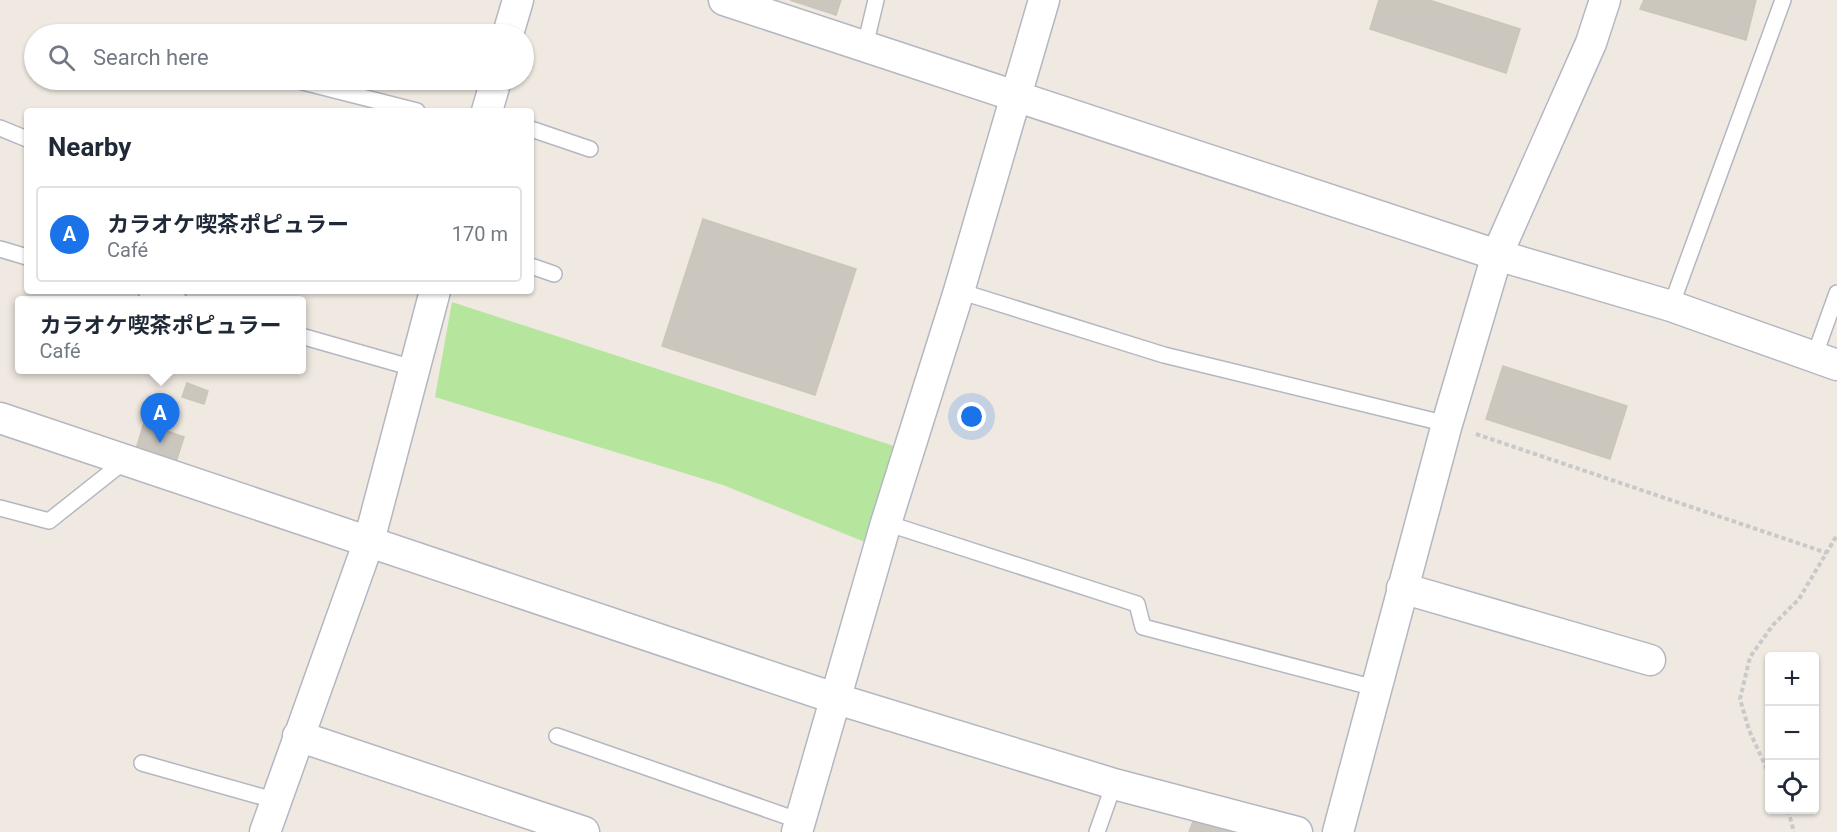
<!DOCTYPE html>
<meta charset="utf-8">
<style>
body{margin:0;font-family:Roboto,"Noto Sans JP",sans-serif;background:#f2f2f3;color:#1f2937}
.controls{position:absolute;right:18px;bottom:18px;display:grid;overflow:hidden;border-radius:6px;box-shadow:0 2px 4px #0004}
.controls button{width:54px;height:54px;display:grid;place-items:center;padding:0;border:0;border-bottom:2px solid #e0e1e3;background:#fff;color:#1f2937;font:30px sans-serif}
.you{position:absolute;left:972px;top:417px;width:21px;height:21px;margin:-15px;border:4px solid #fff;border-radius:50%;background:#1a73e8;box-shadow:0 0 0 9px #1a73e833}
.badge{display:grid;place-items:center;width:39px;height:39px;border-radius:50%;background:#1a73e8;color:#fff;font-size:20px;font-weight:700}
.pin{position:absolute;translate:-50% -50px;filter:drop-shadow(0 2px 3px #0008)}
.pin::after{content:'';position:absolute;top:32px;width:21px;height:18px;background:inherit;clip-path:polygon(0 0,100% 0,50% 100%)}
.popup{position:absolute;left:15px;top:296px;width:291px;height:78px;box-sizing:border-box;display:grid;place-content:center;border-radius:6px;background:#fff;filter:drop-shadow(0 2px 4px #0005);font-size:20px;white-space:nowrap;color:#747a83}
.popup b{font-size:22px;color:#1f2937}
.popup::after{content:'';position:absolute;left:50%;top:100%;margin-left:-12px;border:12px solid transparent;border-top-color:#fff}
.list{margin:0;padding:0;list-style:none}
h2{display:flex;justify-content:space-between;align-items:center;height:78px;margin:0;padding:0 24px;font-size:26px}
h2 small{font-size:20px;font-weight:400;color:#747a83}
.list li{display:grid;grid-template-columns:39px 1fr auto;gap:18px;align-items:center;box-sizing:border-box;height:96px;margin:0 12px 12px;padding:0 12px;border:2px solid #e0e1e3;border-radius:6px}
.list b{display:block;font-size:22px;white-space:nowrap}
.list p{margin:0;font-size:20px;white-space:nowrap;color:#747a83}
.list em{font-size:20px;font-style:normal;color:#747a83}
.icon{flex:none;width:33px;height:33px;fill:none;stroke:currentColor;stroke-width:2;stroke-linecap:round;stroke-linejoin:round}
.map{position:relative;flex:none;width:1837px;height:832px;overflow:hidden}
.search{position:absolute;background:#fff;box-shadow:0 2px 4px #0004;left:24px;top:24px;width:510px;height:66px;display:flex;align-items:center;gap:15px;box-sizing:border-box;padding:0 21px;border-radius:33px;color:#747a83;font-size:22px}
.panel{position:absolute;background:#fff;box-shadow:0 2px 4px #0004;left:24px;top:108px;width:510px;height:186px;border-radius:6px}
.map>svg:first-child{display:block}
.green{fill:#b6e59e}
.building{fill:#cbc7bf;stroke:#cbc5ba;stroke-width:1.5}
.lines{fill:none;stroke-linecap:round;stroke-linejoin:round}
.service-casing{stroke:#b4b7c1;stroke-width:18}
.minor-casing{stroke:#b4b7c1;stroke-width:33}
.path{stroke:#c9c9c9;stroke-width:4;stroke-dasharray:4.5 3;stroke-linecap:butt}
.service{stroke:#fff;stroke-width:15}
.minor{stroke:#fff;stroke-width:30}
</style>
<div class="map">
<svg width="1837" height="832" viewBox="0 0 1837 832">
<rect width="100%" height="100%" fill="#efe9e1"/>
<path class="green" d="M452,302L897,447L865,542L723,485L435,397Z"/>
<path class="building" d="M790,0H841L836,15Z
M1379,0H1429L1520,29L1506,73L1370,29Z
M1644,0H1756L1746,40L1640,9Z
M703,219L856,269L815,395L662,346Z
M1503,366L1627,406L1610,459L1486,419Z
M187,383L208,391L204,404L182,397Z
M144,423L184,437L176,462L136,449Z
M1196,814L1244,832H1189Z"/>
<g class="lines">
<defs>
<path id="service" d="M865,46L876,0
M295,80L417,111
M0,128L27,139
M531,129L590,149
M0,249L27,257
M531,266L554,274
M146,291L179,300
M959,291L1164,355L1447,424
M1671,306L1783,0
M301,336L413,368
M1814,357L1837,293
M0,508L49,521L126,460
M886,523L1137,604L1143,627L1375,688
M557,736L800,821
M142,763L277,801
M1097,832L1114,784"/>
<path id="minor" d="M724,0L1497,255L1671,306L1837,365
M508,34L518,0
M487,111L496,80
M0,418L837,699L1114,784L1297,832
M1402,588L1650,660
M298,736L584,832
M265,832L369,541L435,291
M797,832L886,523L959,291L1044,0
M1338,832L1447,424L1497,255L1591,43L1605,0"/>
</defs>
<use href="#service" class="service-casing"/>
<use href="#minor" class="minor-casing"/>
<path class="path" d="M1476,434L1827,553
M1770,776L1749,730L1740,699L1750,657L1773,625L1799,599L1837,535
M1788,810L1794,832"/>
<use href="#service" class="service"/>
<use href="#minor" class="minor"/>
</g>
</svg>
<div class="controls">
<button>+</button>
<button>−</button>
<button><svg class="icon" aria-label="locate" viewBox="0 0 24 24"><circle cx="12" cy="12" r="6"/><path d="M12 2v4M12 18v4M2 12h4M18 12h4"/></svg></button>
</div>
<div class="you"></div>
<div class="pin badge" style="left:160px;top:443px">A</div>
<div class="popup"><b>カラオケ喫茶ポピュラー</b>Café</div>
<div class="search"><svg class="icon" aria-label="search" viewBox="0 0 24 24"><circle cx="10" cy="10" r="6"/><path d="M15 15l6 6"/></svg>Search here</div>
<section class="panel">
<h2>Nearby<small></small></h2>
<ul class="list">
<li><span class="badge">A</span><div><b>カラオケ喫茶ポピュラー</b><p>Café</p></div><em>170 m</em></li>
</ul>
</section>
</div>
